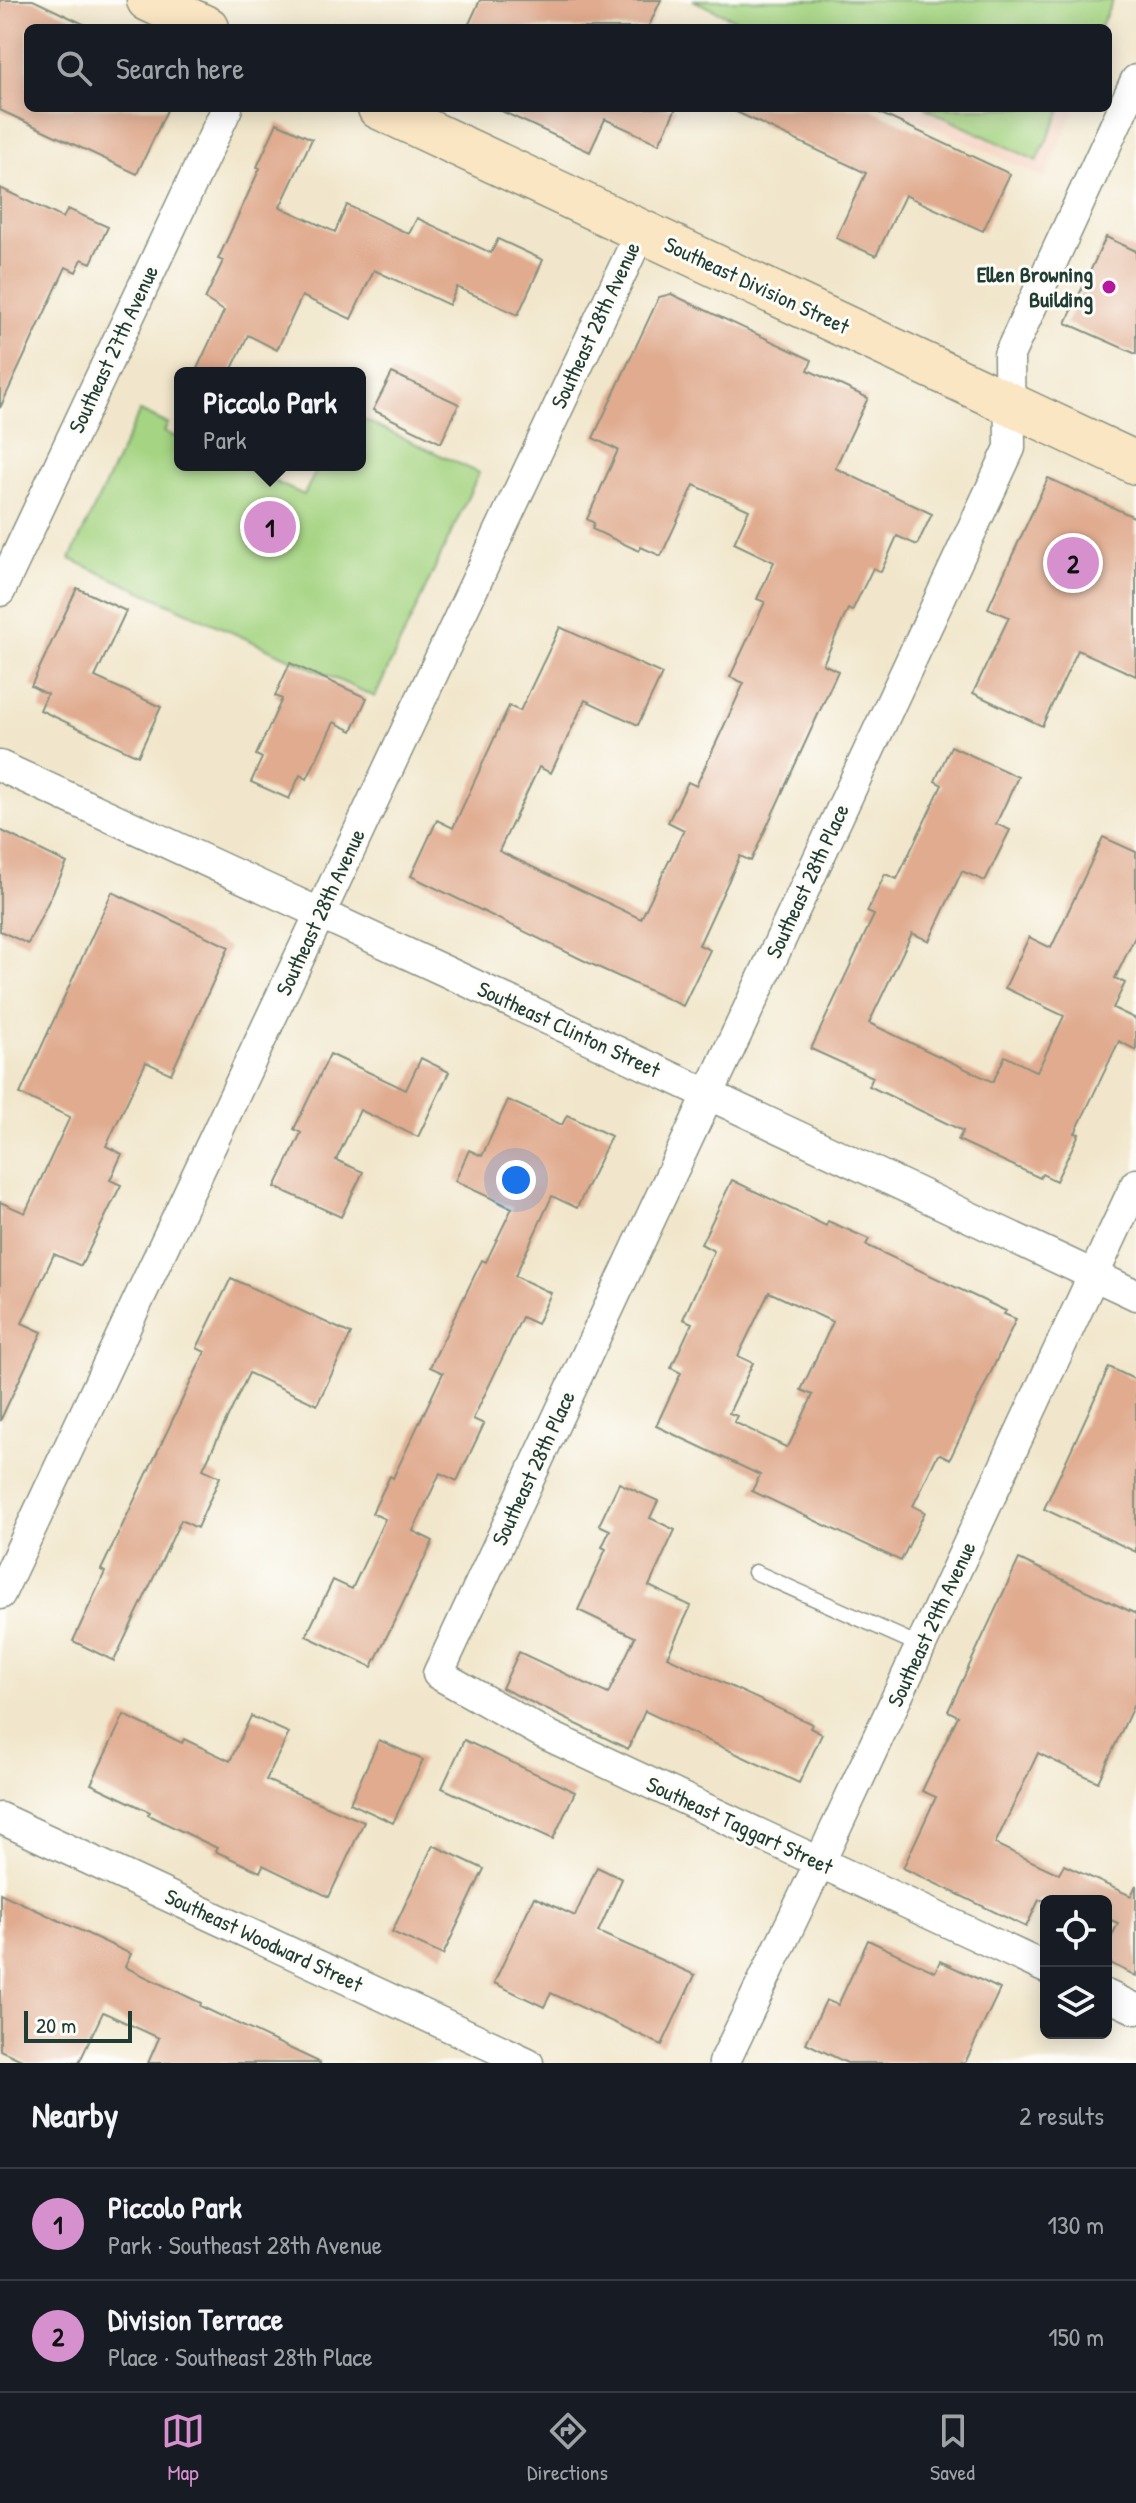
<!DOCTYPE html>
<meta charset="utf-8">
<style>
body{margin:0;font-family:"Patrick Hand",sans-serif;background:#20242c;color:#f1f3f6}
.controls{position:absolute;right:24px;bottom:24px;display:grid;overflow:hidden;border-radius:12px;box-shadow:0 4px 20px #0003}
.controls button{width:72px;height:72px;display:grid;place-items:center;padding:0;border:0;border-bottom:2px solid #363941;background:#171b24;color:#f1f3f6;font:40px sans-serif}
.scale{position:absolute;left:24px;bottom:20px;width:108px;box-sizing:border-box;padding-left:8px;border:4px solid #1f3d34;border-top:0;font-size:22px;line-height:28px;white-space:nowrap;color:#1f3d34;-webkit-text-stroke:6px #fdfcf7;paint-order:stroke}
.you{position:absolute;left:516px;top:1180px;width:28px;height:28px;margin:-20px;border:6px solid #fff;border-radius:50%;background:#1a73e8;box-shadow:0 0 0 12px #1a73e833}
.badge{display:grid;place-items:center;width:52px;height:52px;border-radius:50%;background:#d690ce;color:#111;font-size:26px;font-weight:700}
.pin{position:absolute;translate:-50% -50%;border:4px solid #fff;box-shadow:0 2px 8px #0006}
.popup{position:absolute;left:174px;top:367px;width:192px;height:104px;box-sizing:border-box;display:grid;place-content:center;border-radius:12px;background:#171b24;filter:drop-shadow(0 2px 6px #0005);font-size:26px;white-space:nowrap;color:#9ea1a6}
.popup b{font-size:30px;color:#f1f3f6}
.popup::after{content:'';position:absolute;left:50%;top:100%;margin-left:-16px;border:16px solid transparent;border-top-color:#171b24}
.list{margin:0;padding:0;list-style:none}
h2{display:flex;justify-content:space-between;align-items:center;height:104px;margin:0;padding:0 32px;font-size:34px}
h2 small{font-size:26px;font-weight:400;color:#9ea1a6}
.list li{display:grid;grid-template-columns:52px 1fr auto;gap:24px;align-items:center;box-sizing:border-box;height:112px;padding:0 32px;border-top:2px solid #363941}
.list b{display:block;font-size:30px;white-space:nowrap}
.list p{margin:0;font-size:26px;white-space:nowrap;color:#9ea1a6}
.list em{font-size:26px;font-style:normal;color:#9ea1a6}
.icon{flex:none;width:44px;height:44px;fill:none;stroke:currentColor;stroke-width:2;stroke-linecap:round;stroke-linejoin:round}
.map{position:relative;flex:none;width:1136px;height:2063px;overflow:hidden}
.search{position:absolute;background:#171b24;box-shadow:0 4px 20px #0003;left:24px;right:24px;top:24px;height:88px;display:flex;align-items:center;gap:20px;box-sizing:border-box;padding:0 28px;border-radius:12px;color:#9ea1a6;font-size:30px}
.sheet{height:328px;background:#171b24}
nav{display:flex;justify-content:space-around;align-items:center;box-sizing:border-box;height:112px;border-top:2px solid #363941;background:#171b24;font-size:22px;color:#9ea1a6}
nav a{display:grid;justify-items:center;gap:4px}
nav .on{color:#d690ce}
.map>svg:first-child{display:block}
.built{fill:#f5d3c2}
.green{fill:#a5d482;stroke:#62885b;stroke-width:2}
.building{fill:#e0ab8f;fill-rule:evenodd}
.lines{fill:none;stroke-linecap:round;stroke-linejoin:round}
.service-casing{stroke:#889280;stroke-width:17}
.minor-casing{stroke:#889280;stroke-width:33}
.secondary-casing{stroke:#889280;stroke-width:45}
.service{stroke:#fff;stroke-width:14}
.minor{stroke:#fff;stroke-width:30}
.secondary{stroke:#fbe6c4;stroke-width:42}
.poi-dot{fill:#b5179e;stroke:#fdfcf7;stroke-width:3}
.labels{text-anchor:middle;stroke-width:6;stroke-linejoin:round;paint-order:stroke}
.poi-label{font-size:22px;font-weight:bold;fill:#1f3d34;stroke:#fdfcf7;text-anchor:end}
.street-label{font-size:22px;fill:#1f3d34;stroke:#fdfcf7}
</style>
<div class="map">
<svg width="1136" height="2063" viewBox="0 0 1136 2063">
<rect width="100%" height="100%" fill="#fdfcf7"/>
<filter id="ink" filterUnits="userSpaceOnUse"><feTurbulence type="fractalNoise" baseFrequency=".0125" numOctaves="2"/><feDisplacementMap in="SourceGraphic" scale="16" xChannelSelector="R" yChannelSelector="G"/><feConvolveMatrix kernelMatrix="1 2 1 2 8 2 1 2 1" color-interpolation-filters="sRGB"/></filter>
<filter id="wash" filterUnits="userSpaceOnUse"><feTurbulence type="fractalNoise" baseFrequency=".006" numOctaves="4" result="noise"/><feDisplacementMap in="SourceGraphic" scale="32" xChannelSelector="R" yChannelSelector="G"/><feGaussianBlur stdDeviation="1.8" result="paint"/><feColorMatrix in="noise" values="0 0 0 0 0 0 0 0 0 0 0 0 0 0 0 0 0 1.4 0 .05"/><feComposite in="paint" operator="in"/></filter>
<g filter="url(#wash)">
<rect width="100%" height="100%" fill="#f1e6cb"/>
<path class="built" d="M891,108H1076L1044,178Z"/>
<path class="green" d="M693,0H1113L1100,28H753Z
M925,108H1062L1037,161Z
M140,411L168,424L164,432L180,439V465H237L304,495L319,465H360V418L479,473L375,697L70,559Z"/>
<g id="blocks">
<path class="building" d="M0,0H33L92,28H28V108H168L137,174L0,110Z
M480,0H661L648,28H467Z
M495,108H676L659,144L605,119L590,152Z
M728,108H869L1010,174L983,231L905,195L876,256L836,238L866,173Z
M277,123L312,139L280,207L335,232L347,205L409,234L417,218L491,253L498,239L543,260L518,315L457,287L449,305L374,270L351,319L302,296L277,350L248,335L230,373H195L224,311L205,299L223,261L218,259L260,168L257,167Z
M0,188L63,218L68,209L108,227L91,263L82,259L76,272L66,267L0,408Z
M1106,237L1136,251V354L1066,323Z
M671,294L812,360L808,370L868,398L835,468L932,514L917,545L897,536L881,572L873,568L852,611L848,609L823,664L838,671L751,861L740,856L699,945L710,950L683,1006L589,963L411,876L437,820L453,828L509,706L520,711L560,627L662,674L638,725L585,700L551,773L539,767L499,851L641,919L684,830L668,822L688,782L696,786L744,683L730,677L765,602L757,599L774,562L734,543L749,510L694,485L661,556L641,547L639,551L592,529L594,523L587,519L618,450L593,438L659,297Z
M392,373L459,404L441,443L373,410Z
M1048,478L1136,518V676L1078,650L1042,726L973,693L1009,617L988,608Z
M77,588L126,611L95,677L161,707L138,756L40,710L47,694L31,686Z
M290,663L367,698L352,731L334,722L307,779L300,775L289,799L251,782L262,758L256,755L282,699L275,696Z
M951,746L1018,777L996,824L1010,830L985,881L962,871L929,941L912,933L869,1023L993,1082L1005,1056L1037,1072L1064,1016L1005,988L1029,937L1051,948L1103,837L1136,852V935L1115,978L1125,983L1113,1008L1136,1019V1050L1119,1041L1075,1133L1079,1134L1056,1181L1042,1174L1040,1178L958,1140L963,1131L869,1086L873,1077L811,1049L874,915L867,912L885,874L897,879L942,785L935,781Z
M0,830L67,863L28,944L0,931Z
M112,892L229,947L171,1074L146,1062L106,1146L122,1154L110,1180L121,1185L81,1266L54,1254L22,1323L42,1332L0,1421V1202L25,1213L70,1117L20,1094Z
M330,1054L406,1090L421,1058L449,1072L418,1137L360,1110L336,1160L363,1172L341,1217L275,1187L301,1133L294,1129Z
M508,1100L562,1125L567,1115L611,1136L577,1208L552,1196L515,1276L551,1293L537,1324L522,1317L473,1419L484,1424L457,1481L440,1473L413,1531L433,1541L372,1667L306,1636L333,1580L352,1589L385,1519L372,1513L390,1476L393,1478L443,1373L430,1367L482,1260L486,1262L512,1208L455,1181L469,1150L482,1156Z
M732,1180L826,1226L828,1221L869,1239L866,1245L1006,1311L1004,1314L1016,1319L950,1459L940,1454L937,1456L913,1506L925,1512L901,1561L752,1491L760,1475L656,1426L681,1373L671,1368L692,1323L683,1319L714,1251L701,1244ZM769,1292L833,1322L801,1390L813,1395L789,1445L786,1447L734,1422L737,1416L729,1413L753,1363L738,1356Z
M231,1278L351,1334L317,1405L249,1373L203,1469L220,1477L197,1528L181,1520L114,1661L73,1641L105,1572L101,1570L205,1352L197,1348Z
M1109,1367L1136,1380V1552L1044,1509Z
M619,1483L658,1501L650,1518L675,1530L649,1586L691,1606L667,1657L812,1724L810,1728L822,1734L799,1783L645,1711L628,1749L502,1688L519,1652L608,1694L635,1637L578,1610L606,1549L602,1547L610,1530L599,1525Z
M1019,1559L1136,1614V1700L1098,1782L1038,1753L995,1844L1059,1874L1064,1865L1131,1896L1136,1885V1976L1106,1961V1949L1118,1923L1106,1918V1901L1039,1900L1026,1927L903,1868L936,1797L922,1791L958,1716L948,1711Z
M124,1715L182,1743L184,1739L230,1761L251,1716L289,1733L266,1780L364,1822L329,1897L263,1865L260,1872L215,1851L217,1848L148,1815L150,1812L91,1784Z
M379,1740L423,1760L393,1823L350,1803Z
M464,1740L575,1792L553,1839L442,1788Z
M433,1845L484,1869L443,1955L392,1932Z
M597,1867L622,1879L598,1932L695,1975L662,2045L551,1993L544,2007L494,1983L534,1897L575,1916Z
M0,1893L131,1954L125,1967L201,2003L200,2006L321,2063H148L159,2038L103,2012L79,2063H28L0,2050Z
M868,1940L935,1972L940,1961L1000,1989L965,2063H847L806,2043L826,2000L838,2005Z"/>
</g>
</g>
<g filter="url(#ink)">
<use href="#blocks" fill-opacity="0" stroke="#889280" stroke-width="2"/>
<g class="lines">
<defs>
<path id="service" d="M755,1572L921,1646"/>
<path id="minor" d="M0,591L227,108
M0,766L445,971L1136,1295
M0,1594L641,231
M0,1818L528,2063
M1046,1968L543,1733L438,1674L1010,448L1009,355L1136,80
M1106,1995L1136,2009
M724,2063L820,1862L1136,1184"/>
<path id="secondary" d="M148,0L208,28
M379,108L1136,463"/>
</defs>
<use href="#service" class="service-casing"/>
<use href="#minor" class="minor-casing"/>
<use href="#secondary" class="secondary-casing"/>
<use href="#service" class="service"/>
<use href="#minor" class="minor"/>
<use href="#secondary" class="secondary"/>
</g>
</g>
<circle class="poi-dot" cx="1109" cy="287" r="8"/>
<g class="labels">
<g class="poi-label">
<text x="1093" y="282">Ellen Browning<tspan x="1093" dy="25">Building</tspan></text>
</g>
<g class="street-label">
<text transform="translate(757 285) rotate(25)" y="8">Southeast Division Street</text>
<text transform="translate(595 325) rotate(-65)" y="8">Southeast 28th Avenue</text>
<text transform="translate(113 349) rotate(-65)" y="8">Southeast 27th Avenue</text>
<text transform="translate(807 881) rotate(-65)" y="8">Southeast 28th Place</text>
<text transform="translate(320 912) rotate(-65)" y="8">Southeast 28th Avenue</text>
<text transform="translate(569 1029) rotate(25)" y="8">Southeast Clinton Street</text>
<text transform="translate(533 1468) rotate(-65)" y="8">Southeast 28th Place</text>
<text transform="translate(931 1624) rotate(-65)" y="8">Southeast 29th Avenue</text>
<text transform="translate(740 1825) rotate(25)" y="8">Southeast Taggart Street</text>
<text transform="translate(264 1940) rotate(25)" y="8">Southeast Woodward Street</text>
</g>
</g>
</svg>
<div class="controls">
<button><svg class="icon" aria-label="locate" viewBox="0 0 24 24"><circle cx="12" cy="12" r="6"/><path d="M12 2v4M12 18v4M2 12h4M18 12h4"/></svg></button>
<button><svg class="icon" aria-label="layers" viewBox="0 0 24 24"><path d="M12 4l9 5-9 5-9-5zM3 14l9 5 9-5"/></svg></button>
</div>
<div class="scale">20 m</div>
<div class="you"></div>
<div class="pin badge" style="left:270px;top:527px">1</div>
<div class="popup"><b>Piccolo Park</b>Park</div>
<div class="pin badge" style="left:1073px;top:563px">2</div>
<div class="search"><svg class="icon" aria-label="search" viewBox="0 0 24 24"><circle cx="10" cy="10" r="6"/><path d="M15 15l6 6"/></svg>Search here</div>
</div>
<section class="sheet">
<h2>Nearby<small>2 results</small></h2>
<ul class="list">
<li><span class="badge">1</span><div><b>Piccolo Park</b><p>Park · Southeast 28th Avenue</p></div><em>130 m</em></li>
<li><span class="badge">2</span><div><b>Division Terrace</b><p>Place · Southeast 28th Place</p></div><em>150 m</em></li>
</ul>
</section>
<nav>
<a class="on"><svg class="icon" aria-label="map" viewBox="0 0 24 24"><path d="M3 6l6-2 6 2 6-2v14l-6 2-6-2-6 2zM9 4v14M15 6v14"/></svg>Map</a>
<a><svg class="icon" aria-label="directions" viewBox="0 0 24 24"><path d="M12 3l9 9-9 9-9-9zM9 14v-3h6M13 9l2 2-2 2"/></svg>Directions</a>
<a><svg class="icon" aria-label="saved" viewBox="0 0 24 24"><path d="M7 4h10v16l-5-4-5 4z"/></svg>Saved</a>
</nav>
